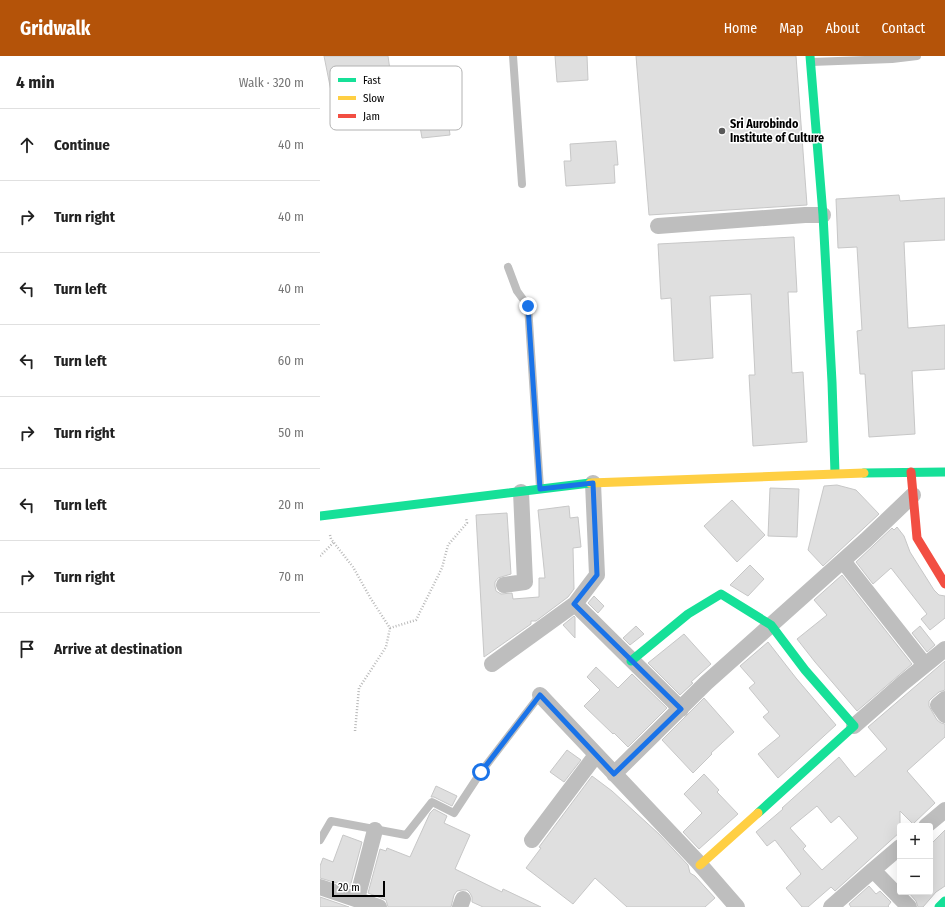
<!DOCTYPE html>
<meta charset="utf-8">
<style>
body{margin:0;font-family:"Fira Sans Condensed",sans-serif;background:#f2f2f2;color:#222}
.controls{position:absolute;right:12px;bottom:12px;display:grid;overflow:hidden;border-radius:4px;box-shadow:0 4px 16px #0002}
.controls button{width:36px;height:36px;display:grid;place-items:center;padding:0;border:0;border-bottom:1px solid #e0e0e0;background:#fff;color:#222;font:20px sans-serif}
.scale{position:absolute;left:12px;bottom:10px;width:53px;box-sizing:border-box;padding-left:4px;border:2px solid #000;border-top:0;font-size:11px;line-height:14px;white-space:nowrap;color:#000;-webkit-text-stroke:3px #fff;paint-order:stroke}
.stop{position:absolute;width:12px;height:12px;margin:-9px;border:3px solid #1a73e8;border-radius:50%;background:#fff}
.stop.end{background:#1a73e8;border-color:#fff;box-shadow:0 1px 4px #0008}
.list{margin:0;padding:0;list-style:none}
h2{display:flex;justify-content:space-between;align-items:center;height:52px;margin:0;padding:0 16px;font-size:17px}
h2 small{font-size:13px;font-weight:400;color:#767676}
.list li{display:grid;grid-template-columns:26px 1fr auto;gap:12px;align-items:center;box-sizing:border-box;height:72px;padding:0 16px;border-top:1px solid #e0e0e0}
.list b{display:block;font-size:15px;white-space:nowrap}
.list em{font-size:13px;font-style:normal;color:#767676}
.icon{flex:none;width:22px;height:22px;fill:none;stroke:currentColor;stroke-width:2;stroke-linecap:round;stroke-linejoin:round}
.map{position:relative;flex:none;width:625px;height:851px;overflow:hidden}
header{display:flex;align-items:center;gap:24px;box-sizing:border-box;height:56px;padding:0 20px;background:#b45309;color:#fff}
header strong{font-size:19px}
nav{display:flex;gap:22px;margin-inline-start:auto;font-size:14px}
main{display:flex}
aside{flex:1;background:#fff}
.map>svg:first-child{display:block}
.building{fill:#dfdfdf;stroke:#c7c7c7;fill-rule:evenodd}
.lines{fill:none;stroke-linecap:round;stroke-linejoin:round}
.path{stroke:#b9b9b9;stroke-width:2.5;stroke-dasharray:1 2;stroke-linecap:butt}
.lane{stroke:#bebebe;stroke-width:8}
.street{stroke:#bebebe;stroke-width:16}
.fast{stroke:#16e098;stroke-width:9}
.slow{stroke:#ffcf43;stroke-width:9}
.jam{stroke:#f24e42;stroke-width:9}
.route{stroke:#1a73e8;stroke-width:5}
.poi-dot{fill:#595959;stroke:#fff;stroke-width:1.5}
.labels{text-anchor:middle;stroke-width:3;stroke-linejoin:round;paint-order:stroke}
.poi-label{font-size:12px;font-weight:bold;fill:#000;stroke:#fff;text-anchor:start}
.key{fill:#fff;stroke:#b2b2b2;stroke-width:1}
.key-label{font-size:11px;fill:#000}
</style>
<header>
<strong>Gridwalk</strong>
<nav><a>Home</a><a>Map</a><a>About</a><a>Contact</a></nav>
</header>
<main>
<aside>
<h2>4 min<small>Walk · 320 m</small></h2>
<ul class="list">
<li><svg class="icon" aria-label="ahead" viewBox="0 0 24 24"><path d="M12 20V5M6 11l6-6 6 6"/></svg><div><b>Continue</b></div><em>40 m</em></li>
<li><svg class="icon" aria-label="right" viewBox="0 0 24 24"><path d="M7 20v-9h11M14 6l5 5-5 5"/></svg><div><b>Turn right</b></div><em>40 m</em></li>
<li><svg class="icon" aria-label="left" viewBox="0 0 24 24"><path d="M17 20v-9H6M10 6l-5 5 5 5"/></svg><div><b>Turn left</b></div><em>40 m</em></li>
<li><svg class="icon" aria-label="left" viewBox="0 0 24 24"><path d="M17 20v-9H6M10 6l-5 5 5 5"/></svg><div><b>Turn left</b></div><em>60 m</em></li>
<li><svg class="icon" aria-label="right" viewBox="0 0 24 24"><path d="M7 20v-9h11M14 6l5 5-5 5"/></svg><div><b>Turn right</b></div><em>50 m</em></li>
<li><svg class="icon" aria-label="left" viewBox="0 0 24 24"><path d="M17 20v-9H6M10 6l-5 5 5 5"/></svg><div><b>Turn left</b></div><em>20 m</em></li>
<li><svg class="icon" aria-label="right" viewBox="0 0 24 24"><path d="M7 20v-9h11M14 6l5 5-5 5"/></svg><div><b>Turn right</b></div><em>70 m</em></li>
<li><svg class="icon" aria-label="arrive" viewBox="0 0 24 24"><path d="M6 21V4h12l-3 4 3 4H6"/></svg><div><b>Arrive at destination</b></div></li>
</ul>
</aside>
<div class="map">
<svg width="625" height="851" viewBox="0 0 625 851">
<rect width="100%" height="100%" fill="#fff"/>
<path class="building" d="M4,0H68L72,28L41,32V29L11,35Z
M235,0H267L268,24L237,26Z
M316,0H476L487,149L329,159Z
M127,55L130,79L102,82L98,59Z
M296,85L298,109H294L295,127L246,130L244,105H251L250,88Z
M579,139L580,145L625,142V184L584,186L588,272L625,269V313L592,315L595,378L549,381L545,318H540L537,275L542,274L537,191L518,192L516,143Z
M474,181L477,236H468L472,317L483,316L487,386L433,390L429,319H435L431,238L390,240L393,302L354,305L351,242L341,243L338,188Z
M517,429L536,434L559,458L503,510L488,494L504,430Z
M450,432L479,433L477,481L448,480Z
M412,444L445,479L417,506L384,470Z
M249,450L250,462L258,461L261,491L253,492L254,533L248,541L216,565H211V568L164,601L156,459L187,457L191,518L178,522L175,526V530L176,535L181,538L192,537L193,543L219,541V522H225L218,454Z
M577,471L584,480L590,496L614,534L619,539L625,540V562L610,574L601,563L607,558L571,512L553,528L536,506L572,472L574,474Z
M430,509L444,523L428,540L410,529Z
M522,519L592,608L537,655L495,606L477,583L507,559L494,544Z
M274,540L284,550L278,557L268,547Z
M254,560L255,561V582L243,569Z
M316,570L324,578L310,589L303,582Z
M600,570L615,589L607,596L592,577Z
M364,578L391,608L371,626L373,627L360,639L328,607Z
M448,586L476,622L516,669L458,722L438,698L460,680L443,661L449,656L429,632L435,627L420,610Z
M625,605V634L619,636L612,642L609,645V650L617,664L621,667L625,668V681L587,715L615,747L593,768L580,755V776L515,835L511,831L488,851H482L466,832L481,818L455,784L447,790L436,776L463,753L462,752L519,701L535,721L567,693L548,671ZM497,750L511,767L519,760L538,782L502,814L483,793L486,790L470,772Z
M276,611L298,632L312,618L347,652L308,691L294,677L293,678L264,650L280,634L267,621Z
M384,642L414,676L391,697L392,698L373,717L342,684Z
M247,694L261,704L244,726L230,716Z
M384,718L399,734L397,736L418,758L379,793L363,776L382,757L364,738Z
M272,720L292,735L339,778L368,809L370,817L375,820L395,842L385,851H307L275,822L253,848L206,812L221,792L219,791Z
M116,730L137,740L132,750L114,741H111Z
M114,753L127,760L124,767L150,779L135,813L182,836L183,833L221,851H163L152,846V841L150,837L147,834H142L137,835L134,839L131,851H68L66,844L48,837L60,793L66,795L67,792L90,801L110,757Z
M625,774V830L616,836L603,851H598L596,845L588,836H610V789Z
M23,779L42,786L30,831L0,822V810L3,802L13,806Z
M549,830L556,838L560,835L571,846L568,850L569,851H531L529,848Z
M0,841L29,851H0Z"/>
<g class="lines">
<path class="path" d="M10,479L11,483L33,511L51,543L70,572L96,564L122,512L128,489L147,467L146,462
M0,500L14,486
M35,675L39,632L66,591L70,572"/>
<path class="lane" d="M193,0L202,128
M491,6L572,3L597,0
M188,211L197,235L208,250L220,432
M0,784L11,765L86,779L112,746L134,757L161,716L220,639"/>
<path class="street" d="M338,170L485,159H503
M523,505L605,609
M184,529L205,526L201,436
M255,548L361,653
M172,608L255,548L277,519L273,427
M220,639L377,805L417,851
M625,643L618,649L625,659
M534,670L583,627L625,593
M294,718L386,627L546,484L593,439
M606,770L625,754
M212,784L276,699
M580,791L553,814L589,851
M0,831L59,851
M37,843L55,774
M140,851L143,843
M511,851L553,814"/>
<path class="fast" d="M490,0L503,159L512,326L515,417
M544,417L625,416
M0,460L270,427
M311,605L368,558L401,538L451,569L485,614L534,670L438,757
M619,851L625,845"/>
<path class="slow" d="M270,427L544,417
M380,809L438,757"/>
<path class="jam" d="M591,416L597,482L625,528"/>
</g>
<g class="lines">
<path class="route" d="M161,716L220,639L294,718L361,653L254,548L277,519L273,427L220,433L208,250"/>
</g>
<circle class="poi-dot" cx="402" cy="75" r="4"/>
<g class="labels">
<g class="poi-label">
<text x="410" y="72">Sri Aurobindo<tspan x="410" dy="14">Institute of Culture</tspan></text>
</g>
</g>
<rect x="10" y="10" width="132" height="64" rx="6" class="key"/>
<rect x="18" y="22" width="18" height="4" fill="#16e098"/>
<rect x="18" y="40" width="18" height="4" fill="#ffcf43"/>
<rect x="18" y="58" width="18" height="4" fill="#f24e42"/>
<g class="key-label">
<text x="43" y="28">Fast</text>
<text x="43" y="46">Slow</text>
<text x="43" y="64">Jam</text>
</g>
</svg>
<div class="controls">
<button>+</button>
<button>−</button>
</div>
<div class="scale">20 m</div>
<div class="stop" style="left:161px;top:716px"></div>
<div class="stop end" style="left:208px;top:250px"></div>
</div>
</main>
